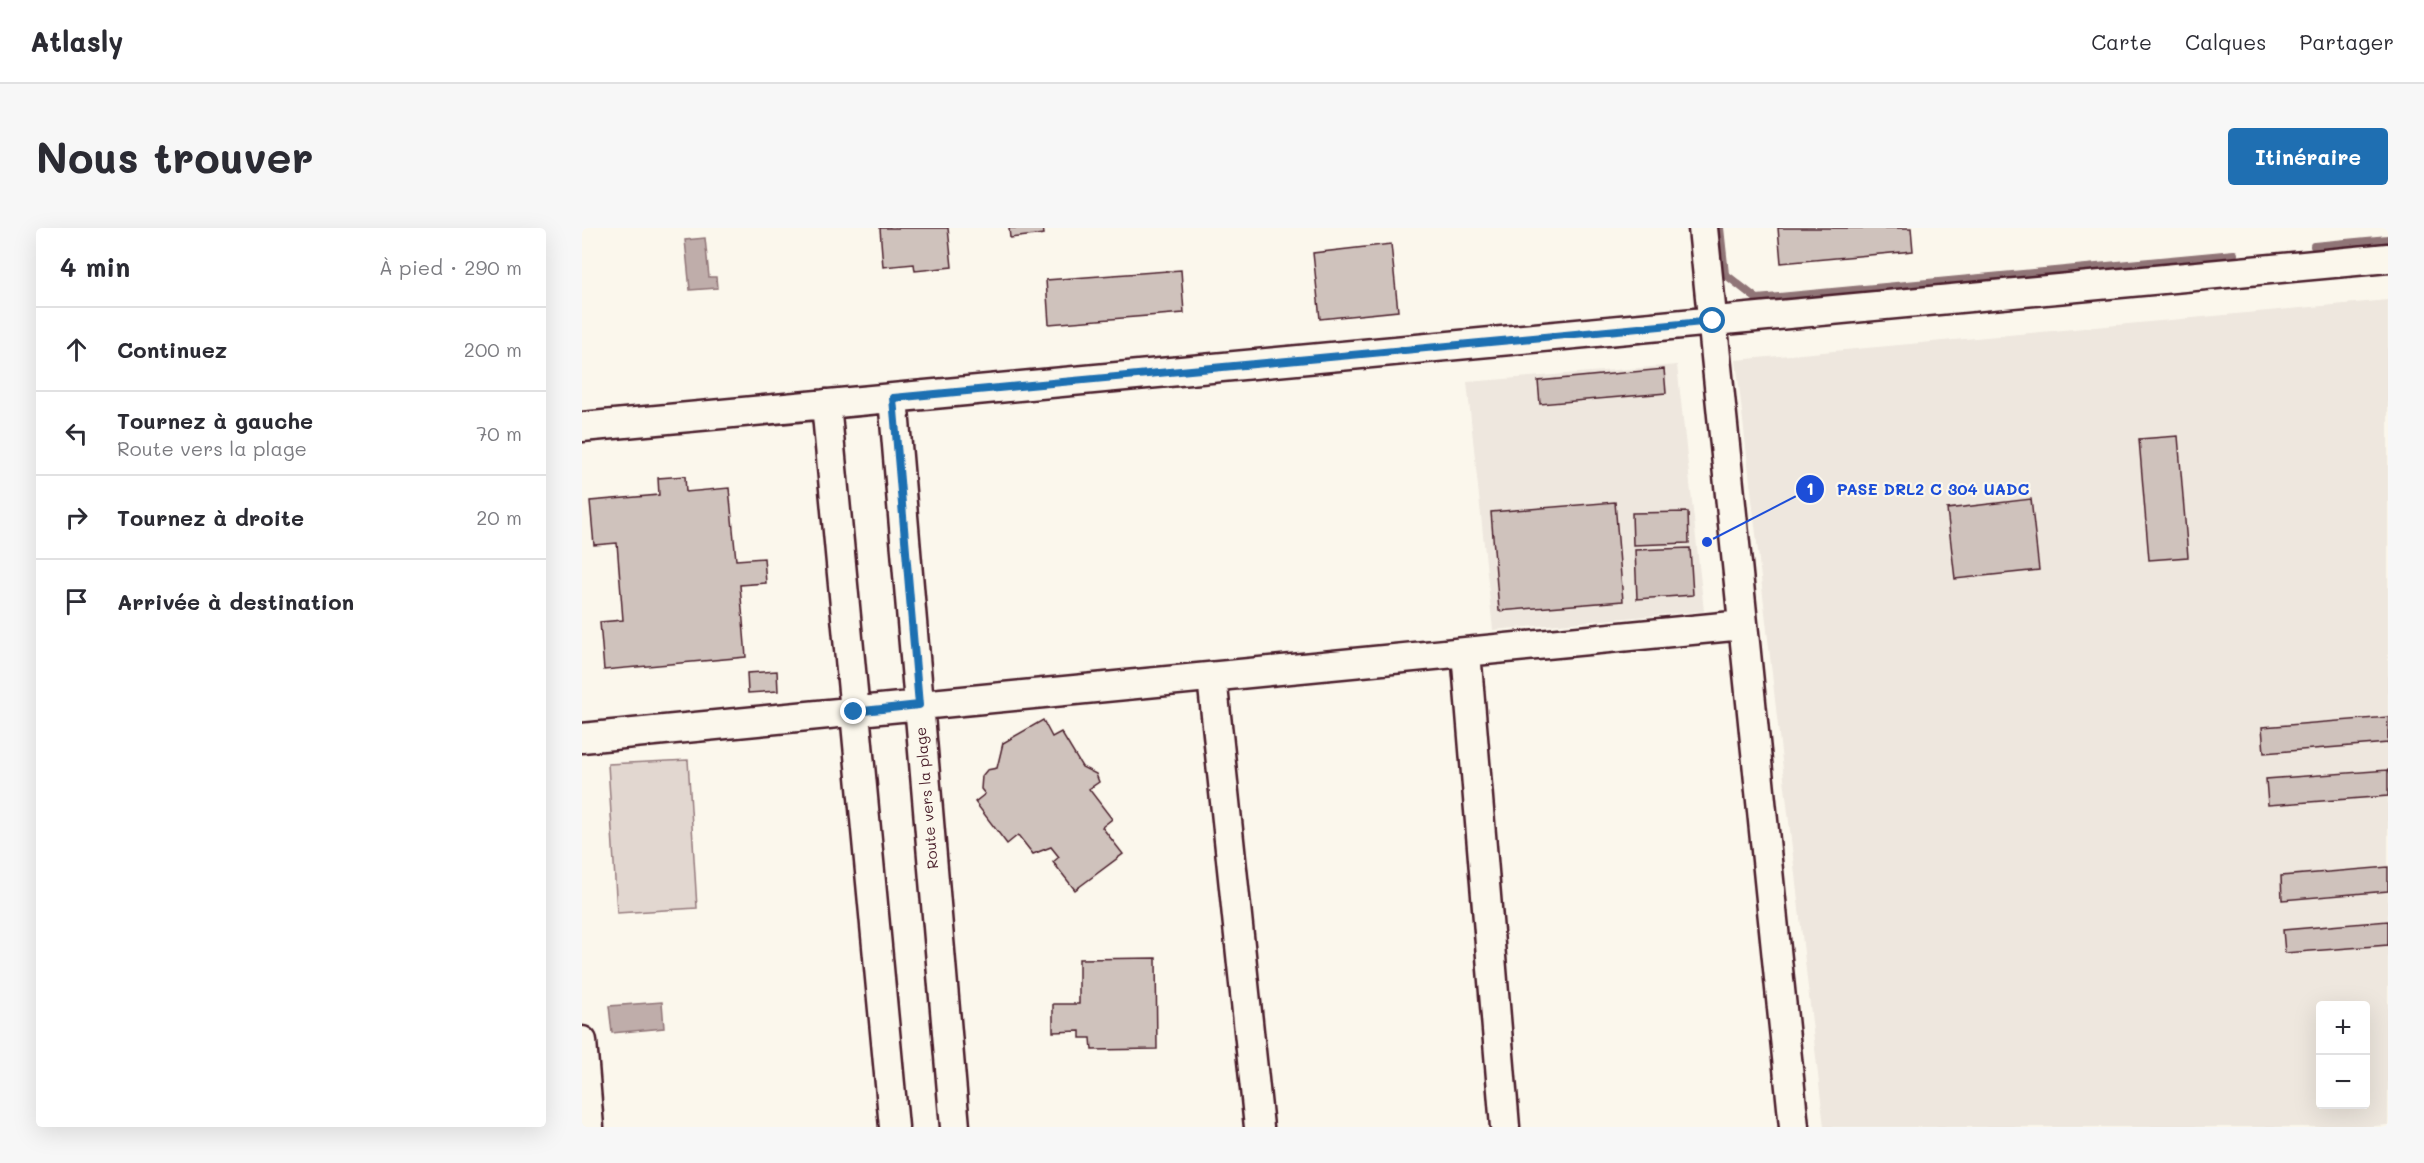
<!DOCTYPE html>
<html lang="fr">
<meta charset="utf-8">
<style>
body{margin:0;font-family:Mali,sans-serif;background:#f7f7f7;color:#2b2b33}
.controls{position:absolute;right:18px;bottom:18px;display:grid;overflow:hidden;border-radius:6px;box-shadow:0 6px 24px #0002}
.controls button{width:54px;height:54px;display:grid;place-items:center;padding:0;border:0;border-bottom:2px solid #e1e1e2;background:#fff;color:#2b2b33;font:30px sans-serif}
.stop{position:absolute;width:18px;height:18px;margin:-14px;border:4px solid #1f6fb2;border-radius:50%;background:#fff}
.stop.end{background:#1f6fb2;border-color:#fff;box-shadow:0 2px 6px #0008}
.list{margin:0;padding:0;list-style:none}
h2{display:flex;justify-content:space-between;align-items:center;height:78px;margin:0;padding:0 24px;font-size:26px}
h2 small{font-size:20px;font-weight:400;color:#7c7c81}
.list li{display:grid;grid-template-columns:39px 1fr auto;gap:18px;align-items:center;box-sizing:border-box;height:84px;padding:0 24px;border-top:2px solid #e1e1e2}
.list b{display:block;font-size:22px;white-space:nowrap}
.list p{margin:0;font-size:20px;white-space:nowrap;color:#7c7c81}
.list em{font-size:20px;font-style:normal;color:#7c7c81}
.icon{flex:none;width:33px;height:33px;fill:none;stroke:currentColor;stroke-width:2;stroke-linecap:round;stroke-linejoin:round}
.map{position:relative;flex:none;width:1806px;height:899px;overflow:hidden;border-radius:6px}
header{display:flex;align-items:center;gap:36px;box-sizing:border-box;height:84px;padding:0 30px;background:#fff;border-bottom:2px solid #e1e1e2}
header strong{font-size:28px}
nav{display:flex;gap:33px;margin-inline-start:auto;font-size:21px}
.intro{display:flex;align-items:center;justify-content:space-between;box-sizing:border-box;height:144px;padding:0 36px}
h1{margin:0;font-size:42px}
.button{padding:15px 27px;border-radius:6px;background:#1f6fb2;color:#fff;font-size:21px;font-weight:700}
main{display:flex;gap:36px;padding:0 36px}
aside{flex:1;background:#fff;border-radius:6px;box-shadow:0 6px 24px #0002}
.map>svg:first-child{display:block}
.built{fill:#eee7de;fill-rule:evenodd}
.green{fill:#e2d7d0;stroke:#967b7e;stroke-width:1.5}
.water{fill:#bfadaa;stroke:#907477;stroke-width:1.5}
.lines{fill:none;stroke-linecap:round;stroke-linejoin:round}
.stream{stroke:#907477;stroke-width:8}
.building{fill:#cfc2bc;stroke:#4a1f2b;stroke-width:1.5}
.minor-casing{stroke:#4a1f2b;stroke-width:33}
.minor{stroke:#fbf7ec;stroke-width:28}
.route{stroke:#1f6fb2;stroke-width:8}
.labels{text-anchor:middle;stroke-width:4.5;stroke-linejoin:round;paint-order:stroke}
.street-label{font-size:15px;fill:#4a1f2b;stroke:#fbf7ec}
.leader{fill:none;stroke:#1d4ed8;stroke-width:2}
.callout-dot{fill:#1d4ed8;stroke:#fbf7ec;stroke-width:2}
.mark-label{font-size:18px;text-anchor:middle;font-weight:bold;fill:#fff}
.callout-label{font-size:16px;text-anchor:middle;font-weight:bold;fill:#1d4ed8;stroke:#fbf7ec;stroke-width:4.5;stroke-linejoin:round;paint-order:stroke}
</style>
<header>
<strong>Atlasly</strong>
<nav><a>Carte</a><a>Calques</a><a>Partager</a></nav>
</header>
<div class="intro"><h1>Nous trouver</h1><a class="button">Itinéraire</a></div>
<main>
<aside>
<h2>4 min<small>À pied · 290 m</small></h2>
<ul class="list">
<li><svg class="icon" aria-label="ahead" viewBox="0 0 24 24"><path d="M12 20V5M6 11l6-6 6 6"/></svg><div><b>Continuez</b></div><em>200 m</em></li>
<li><svg class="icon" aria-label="left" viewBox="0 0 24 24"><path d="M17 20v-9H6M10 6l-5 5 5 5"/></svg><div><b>Tournez à gauche</b><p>Route vers la plage</p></div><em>70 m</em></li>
<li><svg class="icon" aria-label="right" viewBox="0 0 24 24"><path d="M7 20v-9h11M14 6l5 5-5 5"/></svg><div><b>Tournez à droite</b></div><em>20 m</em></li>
<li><svg class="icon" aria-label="arrive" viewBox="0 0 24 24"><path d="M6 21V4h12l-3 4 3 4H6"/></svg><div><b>Arrivée à destination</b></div></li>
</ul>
</aside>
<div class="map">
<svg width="1806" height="899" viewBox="0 0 1806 899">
<rect width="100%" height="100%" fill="#fbf7ec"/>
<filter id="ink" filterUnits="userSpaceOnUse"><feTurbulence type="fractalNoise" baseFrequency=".0167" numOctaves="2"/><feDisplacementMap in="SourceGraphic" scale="12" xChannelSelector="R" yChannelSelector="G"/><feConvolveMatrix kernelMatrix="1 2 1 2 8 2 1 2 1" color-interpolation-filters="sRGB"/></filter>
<g filter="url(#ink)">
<path class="built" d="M1806,72V897L1780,899H1242L1154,132ZM1738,778H1784V876H1738Z
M1095,137L1122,383L911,402L885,154Z"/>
<path class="green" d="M106,532L115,680L35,685L26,536Z"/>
<path class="water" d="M123,10L127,49H134L135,60L108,62L103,12Z
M80,774L82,800L30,805L27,778Z"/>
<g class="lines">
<path class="stream" d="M1138,0L1143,46L1175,71L1652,26
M1732,18L1806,11"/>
</g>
<path class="building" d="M298,0H366L370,39L333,43L332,36L301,39Z
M427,0H461L462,6L428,10Z
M1196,0H1329L1331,23L1199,35Z
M809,16L816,83L738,91L731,25Z
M599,42L602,85L467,96L464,52Z
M1082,141L1084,165L958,176L956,153Z
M1596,208L1606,329L1567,332L1557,211Z
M103,248L104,264L147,260L154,332L182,330L184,355L158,357L164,429L22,442L18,394L41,392L35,315L12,317L8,273L77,267L76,250Z
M1449,271L1457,342L1373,351L1365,281Z
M1033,274L1041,373L917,383L909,284Z
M1106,284L1107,315L1051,317L1050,285Z
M1108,320L1111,367L1055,371L1053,322Z
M195,443L196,463L166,465L165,445Z
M1806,489V515L1682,525L1680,499Z
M461,492L470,509L479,504L500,539L514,546L517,554L507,561L530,591L520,599L541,626L493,662L471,634L477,629L469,619L451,626L436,607L425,616L393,574L403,566L399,561L400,548L405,542L415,540L421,515Z
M1806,542V568L1686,577L1684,551Z
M1806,639V663L1700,672L1699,648Z
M1806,693V717L1703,725L1701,702Z
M574,730L575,821L510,822L509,810H498V803L471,804V776H497V731Z"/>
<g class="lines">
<defs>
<path id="minor" d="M1121,0L1212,899
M311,170L373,899
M244,176L312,899
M0,199L1806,30
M884,424L923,899
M630,449L677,899
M0,510L1161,397
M0,813L7,899"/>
</defs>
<use href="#minor" class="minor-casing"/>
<use href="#minor" class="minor"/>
</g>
</g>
<g class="lines" filter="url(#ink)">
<path class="route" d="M272,484L337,477L311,170L1131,93"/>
</g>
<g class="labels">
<g class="street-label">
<text transform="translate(345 570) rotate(-95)" y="5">Route vers la plage</text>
</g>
</g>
<path class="leader" d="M1125 314L1228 261"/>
<g class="callout-dot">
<circle cx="1125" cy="314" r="6"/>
<circle cx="1228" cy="261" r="15"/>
</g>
<g class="mark-label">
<text x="1228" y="267">1</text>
</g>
<g class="callout-label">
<text x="1351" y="267">PASE DRL2 C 304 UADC</text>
</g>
</svg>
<div class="controls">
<button>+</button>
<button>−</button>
</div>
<div class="stop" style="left:1131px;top:93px"></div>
<div class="stop end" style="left:272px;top:484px"></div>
</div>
</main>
